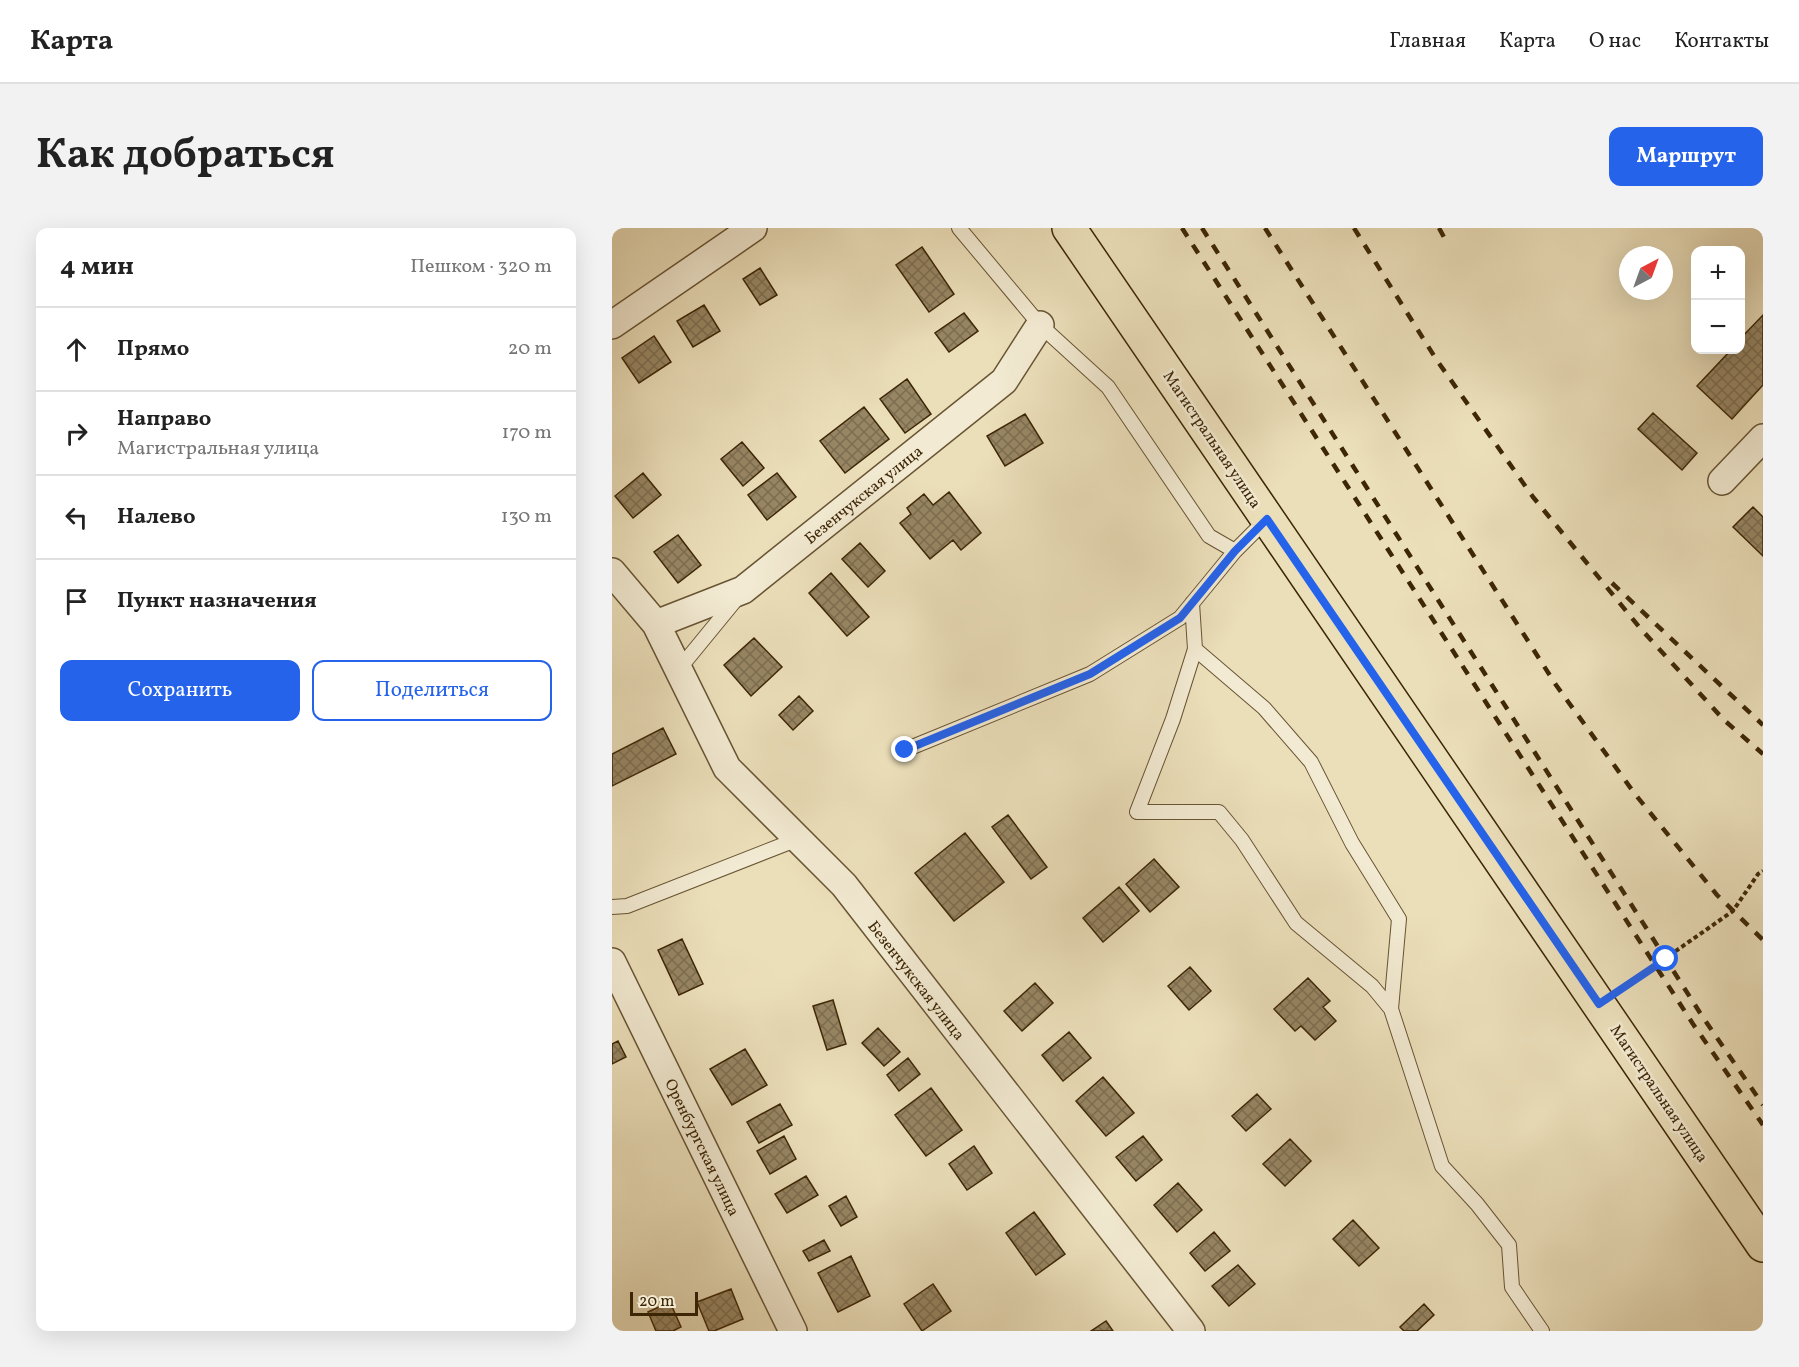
<!DOCTYPE html>
<html lang="ru">
<meta charset="utf-8">
<style>
body{margin:0;font-family:Vollkorn,serif;background:#f2f2f2;color:#222}
.controls{position:absolute;right:18px;top:18px;display:grid;overflow:hidden;border-radius:12px;box-shadow:0 6px 24px #0002}
.controls button{width:54px;height:54px;display:grid;place-items:center;padding:0;border:0;border-bottom:2px solid #e0e0e0;background:#fff;color:#222;font:30px sans-serif}
.compass{position:absolute;left:1007px;top:18px;width:54px;height:54px;border-radius:50%;background:#fff;box-shadow:0 6px 24px #0002;rotate:41deg}
.scale{position:absolute;left:18px;bottom:15px;width:68px;box-sizing:border-box;padding-left:6px;border:3px solid #3d2606;border-top:0;font-size:16px;line-height:21px;white-space:nowrap;color:#3d2606;-webkit-text-stroke:4px #f2ead2;paint-order:stroke}
.stop{position:absolute;width:18px;height:18px;margin:-14px;border:4px solid #2563eb;border-radius:50%;background:#fff}
.stop.end{background:#2563eb;border-color:#fff;box-shadow:0 2px 6px #0008}
.list{margin:0;padding:0;list-style:none}
h2{display:flex;justify-content:space-between;align-items:center;height:78px;margin:0;padding:0 24px;font-size:26px}
h2 small{font-size:20px;font-weight:400;color:#767676}
.list li{display:grid;grid-template-columns:39px 1fr auto;gap:18px;align-items:center;box-sizing:border-box;height:84px;padding:0 24px;border-top:2px solid #e0e0e0}
.list b{display:block;font-size:22px;white-space:nowrap}
.list p{margin:0;font-size:20px;white-space:nowrap;color:#767676}
.list em{font-size:20px;font-style:normal;color:#767676}
.actions{display:flex;gap:12px;padding:18px 24px}
.actions a{flex:1;padding:14px 0;border:2px solid #2563eb;border-radius:12px;text-align:center;font-size:21px;color:#2563eb}
.actions .main{background:#2563eb;color:#fff}
.icon{flex:none;width:33px;height:33px;fill:none;stroke:currentColor;stroke-width:2;stroke-linecap:round;stroke-linejoin:round}
.map{position:relative;flex:none;width:1151px;height:1103px;overflow:hidden;border-radius:12px}
header{display:flex;align-items:center;gap:36px;box-sizing:border-box;height:84px;padding:0 30px;background:#fff;border-bottom:2px solid #e0e0e0}
header strong{font-size:28px}
nav{display:flex;gap:33px;margin-inline-start:auto;font-size:21px}
.intro{display:flex;align-items:center;justify-content:space-between;box-sizing:border-box;height:144px;padding:0 36px}
h1{margin:0;font-size:42px}
.button{padding:15px 27px;border-radius:12px;background:#2563eb;color:#fff;font-size:21px;font-weight:700}
main{display:flex;gap:36px;padding:0 36px}
aside{flex:1;background:#fff;border-radius:12px;box-shadow:0 6px 24px #0002}
.map>svg:first-child{display:block}
.building{fill:url(#building-cross-hatch);stroke:#3d2606;stroke-width:1.5}
.lines{fill:none;stroke-linecap:round;stroke-linejoin:round}
.lane-casing{stroke:#685433;stroke-width:16}
.street-casing{stroke:#685433;stroke-width:30}
.primary-casing{stroke:#3d2606;stroke-width:36}
.path{stroke:#3d2606;stroke-width:4;stroke-dasharray:4.5 3;stroke-linecap:butt}
.lane{stroke:#f2ead2;stroke-width:14}
.street{stroke:#f2ead2;stroke-width:27}
.primary{stroke:#ebdfba;stroke-width:33}
.rail{stroke:#3d2606;stroke-width:4.5;stroke-dasharray:10 10;stroke-linecap:butt}
.route{stroke:#2563eb;stroke-width:8}
.labels{text-anchor:middle;stroke-width:5;stroke-linejoin:round;paint-order:stroke}
.street-label{font-size:16px;fill:#3d2606;stroke:#f2ead2}
</style>
<header>
<strong>Карта</strong>
<nav><a>Главная</a><a>Карта</a><a>О нас</a><a>Контакты</a></nav>
</header>
<div class="intro"><h1>Как добраться</h1><a class="button">Маршрут</a></div>
<main>
<aside>
<h2>4 мин<small>Пешком · 320 m</small></h2>
<ul class="list">
<li><svg class="icon" aria-label="ahead" viewBox="0 0 24 24"><path d="M12 20V5M6 11l6-6 6 6"/></svg><div><b>Прямо</b></div><em>20 m</em></li>
<li><svg class="icon" aria-label="right" viewBox="0 0 24 24"><path d="M7 20v-9h11M14 6l5 5-5 5"/></svg><div><b>Направо</b><p>Магистральная улица</p></div><em>170 m</em></li>
<li><svg class="icon" aria-label="left" viewBox="0 0 24 24"><path d="M17 20v-9H6M10 6l-5 5 5 5"/></svg><div><b>Налево</b></div><em>130 m</em></li>
<li><svg class="icon" aria-label="arrive" viewBox="0 0 24 24"><path d="M6 21V4h12l-3 4 3 4H6"/></svg><div><b>Пункт назначения</b></div></li>
</ul>
<div class="actions"><a class="main">Сохранить</a><a>Поделиться</a></div>
</aside>
<div class="map">
<svg width="1151" height="1103" viewBox="0 0 1151 1103">
<defs>
<pattern id="building-cross-hatch" width="8" height="8" patternUnits="userSpaceOnUse" patternTransform="scale(1.5)"><rect width="8" height="8" fill="#978664"/><path d="M0 0l8 8M0 8l8-8" fill="none" stroke="#7c6d50"/></pattern>
</defs>
<rect width="100%" height="100%" fill="#ebdfba"/>
<filter id="stains"><feTurbulence type="fractalNoise" baseFrequency=".00333" numOctaves="4"/><feColorMatrix values="0 0 0 0 .2 0 0 0 0 .09 0 0 0 0 .02 0 0 0 .5 -.17"/></filter>
<radialGradient id="worn" r=".72"><stop offset=".6" stop-color="#630" stop-opacity="0"/><stop offset="1" stop-color="#630" stop-opacity=".3"/></radialGradient>
<path class="building" d="M310,19L342,66L317,84L284,37Z
M148,40L165,67L148,77L131,51Z
M92,77L108,103L81,119L65,93Z
M352,85L366,103L337,124L323,105Z
M1151,87V157L1120,191L1085,158L1119,122H1128V111Z
M42,108L59,134L27,155L10,130Z
M295,151L319,186L293,205L268,171Z
M252,179L277,211L233,245L208,213Z
M1041,185L1085,225L1070,242L1026,201Z
M413,186L431,215L393,238L375,208Z
M130,214L152,240L131,258L109,231Z
M31,245L49,267L21,290L3,268Z
M165,245L184,269L155,292L136,267Z
M337,264L369,305L349,322L341,312L318,331L288,295L299,286L295,280L312,266L321,277Z
M1141,279L1151,289V328L1121,299Z
M66,307L89,337L66,355L42,324Z
M248,315L273,343L256,359L230,331Z
M219,345L257,389L235,408L197,365Z
M142,410L170,439L139,468L112,437Z
M187,468L201,483L181,502L167,487Z
M51,500L64,526L0,558V526Z
M396,587L435,639L419,651L380,599Z
M353,605L392,654L342,693L303,645Z
M542,631L567,659L538,684L514,656Z
M507,659L527,683L491,714L471,690Z
M70,711L91,756L67,767L46,722Z
M578,739L599,763L577,782L556,758Z
M696,750L718,773L711,779L724,793L703,812L689,798L683,803L662,781Z
M423,755L441,775L410,803L392,783Z
M221,772L234,816L215,822L201,778Z
M266,800L288,824L272,838L250,815Z
M457,804L479,830L451,853L430,827Z
M6,813L14,829L0,836V816Z
M133,821L155,857L120,877L98,841Z
M296,830L308,846L287,863L275,847Z
M491,849L522,885L494,908L464,873Z
M319,860L350,902L314,928L283,887Z
M645,866L659,881L634,903L620,888Z
M168,876L180,897L147,915L135,894Z
M172,908L184,931L158,946L145,923Z
M531,908L550,932L524,953L504,929Z
M678,911L699,933L673,958L651,936Z
M362,918L380,945L355,962L337,936Z
M194,948L206,967L175,985L163,966Z
M566,955L590,982L565,1004L542,977Z
M234,968L245,989L229,998L217,978Z
M422,984L453,1026L424,1047L394,1005Z
M741,992L767,1020L747,1038L721,1011Z
M602,1004L618,1023L593,1043L578,1025Z
M212,1012L218,1023L197,1033L191,1023Z
M239,1028L258,1068L226,1084L206,1045Z
M626,1037L643,1056L617,1078L600,1058Z
M321,1056L339,1083L310,1103L292,1076Z
M119,1061L131,1091L102,1103H97L85,1074Z
M58,1074L69,1099L61,1103H44L36,1084Z
M812,1076L822,1087L805,1103H792L788,1099Z
M494,1093L501,1103H479Z"/>
<g class="lines">
<defs>
<path id="lane" d="M347,0L428,97L496,159L597,308L623,323L655,291
M580,375L583,421L652,480L699,534L740,615L787,691L779,781L830,938L865,976L897,1017L900,1059L930,1103
M583,421L561,491L525,584H607L630,612L684,695L760,758L779,781
M67,441L126,369
M293,522L478,446L568,390L623,323
M0,679L15,678L186,611"/>
<path id="street" d="M0,97L141,0
M1110,253L1151,210
M0,344L44,396L115,540L232,657L579,1103
M44,396L131,362L392,153L428,97
M0,734L181,1103"/>
<path id="primary" d="M457,0L1151,1017"/>
</defs>
<use href="#lane" class="lane-casing"/>
<use href="#street" class="street-casing"/>
<use href="#primary" class="primary-casing"/>
<path class="path" d="M1008,762L1121,683L1146,646L1151,643"/>
<use href="#lane" class="lane"/>
<use href="#street" class="street"/>
<use href="#primary" class="primary"/>
<path class="rail" d="M570,0L882,487L1081,796L1151,897
M590,0L1090,788L1151,877
M653,0L944,457L1023,566L1105,667L1151,712
M742,0L824,131L921,269L1028,400L1112,492L1151,526
M827,0L834,13
M1000,355L1151,497"/>
</g>
<g class="lines">
<path class="route" d="M293,522L478,446L568,390L623,323L655,291L987,776L1054,731"/>
</g>
<g class="labels">
<g class="street-label">
<text transform="translate(601 211) rotate(56)" y="6">Магистральная улица</text>
<text transform="translate(251 266) rotate(-39)" y="6">Безенчукская улица</text>
<text transform="translate(305 752) rotate(52)" y="6">Безенчукская улица</text>
<text transform="translate(1048 865) rotate(56)" y="6">Магистральная улица</text>
<text transform="translate(91 919) rotate(64)" y="6">Оренбургская улица</text>
</g>
</g>
<rect width="100%" height="100%" filter="url(#stains)"/>
<rect width="100%" height="100%" fill="url(#worn)"/>
</svg>
<div class="controls">
<button>+</button>
<button>−</button>
</div>
<svg class="compass" viewBox="-18 -18 36 36"><path d="M0-13l5 13h-10z" fill="#e53935"/><path d="M0 13l5-13h-10z" fill="#767676"/></svg>
<div class="scale">20 m</div>
<div class="stop" style="left:1054px;top:731px"></div>
<div class="stop end" style="left:293px;top:522px"></div>
</div>
</main>
